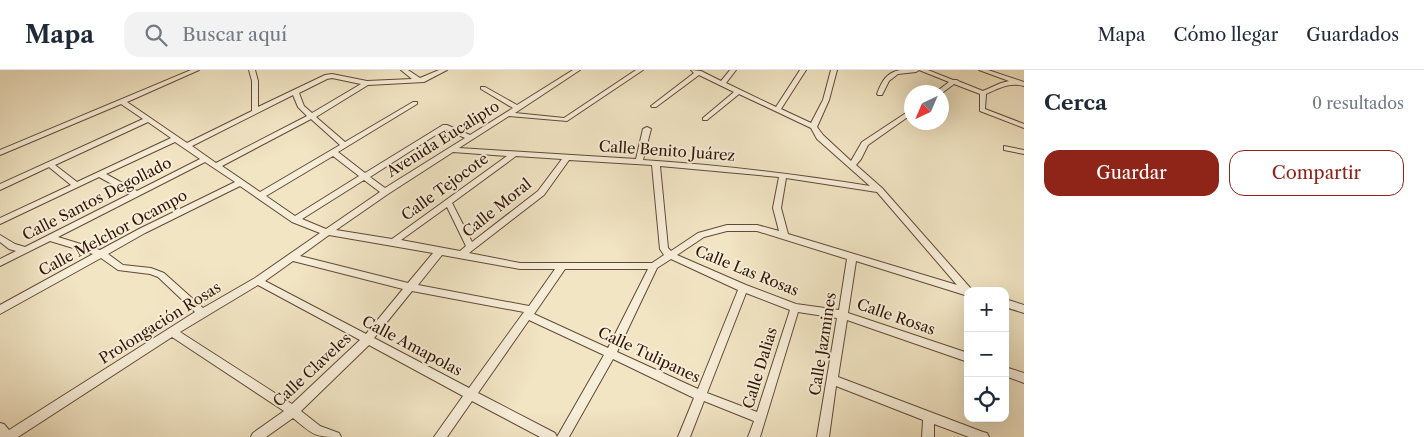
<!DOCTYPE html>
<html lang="es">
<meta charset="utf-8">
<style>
body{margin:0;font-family:"Libre Caslon Text",serif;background:#f2f2f3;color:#1f2937}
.controls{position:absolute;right:15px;bottom:15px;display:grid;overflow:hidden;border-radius:10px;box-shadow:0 5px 20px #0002}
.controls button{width:45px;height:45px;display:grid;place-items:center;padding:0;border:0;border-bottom:1px solid #e0e1e3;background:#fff;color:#1f2937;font:25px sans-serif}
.compass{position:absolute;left:904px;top:15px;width:45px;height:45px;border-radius:50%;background:#fff;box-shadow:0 5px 20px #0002;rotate:224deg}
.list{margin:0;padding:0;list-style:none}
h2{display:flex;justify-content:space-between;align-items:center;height:65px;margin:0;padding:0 20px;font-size:21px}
h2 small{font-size:16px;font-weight:400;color:#747a83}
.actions{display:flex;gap:10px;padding:15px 20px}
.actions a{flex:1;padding:11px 0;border:1px solid #8f2418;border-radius:15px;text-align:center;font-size:18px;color:#8f2418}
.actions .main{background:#8f2418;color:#fff}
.icon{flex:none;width:28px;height:28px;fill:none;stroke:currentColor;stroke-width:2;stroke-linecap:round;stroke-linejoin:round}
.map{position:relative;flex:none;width:1024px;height:367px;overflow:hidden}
header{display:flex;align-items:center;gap:30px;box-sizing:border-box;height:70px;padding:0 25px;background:#fff;border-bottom:1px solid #e0e1e3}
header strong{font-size:24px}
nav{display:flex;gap:28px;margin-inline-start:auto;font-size:18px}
.search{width:350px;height:45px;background:#f2f2f3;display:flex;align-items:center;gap:12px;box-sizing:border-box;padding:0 18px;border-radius:15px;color:#747a83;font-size:19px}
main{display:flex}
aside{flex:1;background:#fff}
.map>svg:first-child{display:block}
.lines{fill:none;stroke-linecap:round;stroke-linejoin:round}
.minor-casing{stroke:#614a36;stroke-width:2}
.minor{fill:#f7eed9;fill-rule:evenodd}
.labels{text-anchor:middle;stroke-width:4;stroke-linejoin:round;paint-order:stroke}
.street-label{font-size:15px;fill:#311606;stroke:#f7eed9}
</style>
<header>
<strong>Mapa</strong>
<div class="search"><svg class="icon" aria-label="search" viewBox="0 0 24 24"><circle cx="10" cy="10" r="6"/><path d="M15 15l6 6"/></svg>Buscar aquí</div>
<nav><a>Mapa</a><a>Cómo llegar</a><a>Guardados</a></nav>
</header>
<main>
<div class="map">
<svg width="1024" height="367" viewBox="0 0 1024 367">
<rect width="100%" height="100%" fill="#f2e5c4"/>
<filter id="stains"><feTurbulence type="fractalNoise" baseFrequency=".004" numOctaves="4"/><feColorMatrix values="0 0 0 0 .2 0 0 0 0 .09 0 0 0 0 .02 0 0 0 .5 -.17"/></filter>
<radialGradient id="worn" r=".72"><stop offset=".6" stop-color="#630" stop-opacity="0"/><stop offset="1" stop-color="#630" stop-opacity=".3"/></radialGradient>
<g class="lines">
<defs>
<path id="minor" d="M191,0H199L127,32L187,73L252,41V11L249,0H255L258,11V37L325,5L332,4L367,11L412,9L401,0H408L420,8L439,0H447L424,12L368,15L316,47L345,72L413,32H417V34L338,82L365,103L443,55H447L470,65L513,38L481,19V17H485L517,35L573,0H580L515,43L564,48L636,0H643L567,51L509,46L459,78L636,89L643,59L647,57L651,59L643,90C719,95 794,104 870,116L817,69L811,58L739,24L707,50H703V48L734,22L699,5L656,37H652L651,36L694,3L691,0L701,1L721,11L730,0H736L726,13L776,37L800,0H806L781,39L811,53L823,30L831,0H837L829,30L817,57L823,65L851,91L862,72L912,39V44L868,75L861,89L856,95L882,118L973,221H968V226L856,191L848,243L968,283V292L847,250L838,307L983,362L987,363L989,367H969L934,354V367H922L923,350L836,316L829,367H817L837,248L798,242L760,367H748L754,351L704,331L690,367H678L694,328L613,289L569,367H557L604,285L529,250L478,323L555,363L557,367H540L472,331L447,367H434L463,326L369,275L301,341L320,356L339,363L341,367C313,367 314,365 293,348L266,367H251L253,363L284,341L172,267L18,367H0V353L4,354L9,360L195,242L158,207L150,204L118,200L101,188L0,244V235L93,184L50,171L0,196V189L16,181L9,179L0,172V165L15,174L25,177L130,124L99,107L0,154V148L71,115L49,97L0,120V114L143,49L121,34L0,85V80ZM332,8L361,14L312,43L304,36L299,23L327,9ZM293,25L298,37L307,46L216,93L192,76ZM311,49L340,75L260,122L222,96ZM148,52L171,68L77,112L55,95ZM445,59L465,68L385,118L370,107ZM175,72L200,89L137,121L106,104ZM453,82L507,86L392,169L336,160L388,124ZM333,86L359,106L295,146L266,126ZM516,86L562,89L538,121L472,172L452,133ZM569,90L652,95L660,179L664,185L652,193H520L469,183L544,125ZM205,92L235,112L139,159L100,180L58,167ZM660,96L779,107L773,138L779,161L757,155H727L698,163L671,181L668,178ZM786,108L877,122L957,215L788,164L781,138ZM364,110L380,122L326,159L302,149ZM240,116L292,152L320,163L255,208L203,238L164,203L151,198L123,195L108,184L145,163ZM447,137L466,176L460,181L401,170ZM727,161H757L847,189L839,240L796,234L746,215L677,185L704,167ZM329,165L433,183L408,213L300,186ZM442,185L520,199H555L529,236L418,215ZM671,189L738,220L698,319L617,282L657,198ZM293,191L403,219L366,264L265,211ZM565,199H648L608,278L534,244ZM258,215L360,270L292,334L180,262ZM412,221L524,242L469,318L374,268ZM746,223L790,240L757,342L707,323Z
M900,0H928L953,10H957L958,11L983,21L1001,13L1009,11L979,0H988L1024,12V16C1010,12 999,18 986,24L985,39L1024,54V58L980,41V24L954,14L942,23L936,22L949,12L919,0L916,2L898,4L889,11L882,25H878L877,24C882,11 886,3 900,0Z
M1004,76L1024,80V84L1004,80Z
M1005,229L1024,235V243L1005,237Z
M1005,297L1024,303V313L1005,306Z"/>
</defs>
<use href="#minor" class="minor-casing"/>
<use href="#minor" class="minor"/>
</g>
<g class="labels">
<g class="street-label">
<text transform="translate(443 69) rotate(-32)" y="5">Avenida Eucalipto</text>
<text transform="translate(667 81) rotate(4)" y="5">Calle Benito Juárez</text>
<text transform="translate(445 117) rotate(-36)" y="5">Calle Tejocote</text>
<text transform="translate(97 129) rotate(-27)" y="5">Calle Santos Degollado</text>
<text transform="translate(497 138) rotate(-39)" y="5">Calle Moral</text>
<text transform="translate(113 163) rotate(-28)" y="5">Calle Melchor Ocampo</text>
<text transform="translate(747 201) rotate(22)" y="5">Calle Las Rosas</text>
<text transform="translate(896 247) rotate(19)" y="5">Calle Rosas</text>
<text transform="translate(160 253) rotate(-32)" y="5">Prolongación Rosas</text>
<text transform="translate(823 274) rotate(-81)" y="5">Calle Jazmines</text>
<text transform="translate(412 276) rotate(28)" y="5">Calle Amapolas</text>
<text transform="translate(649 285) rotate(25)" y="5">Calle Tulipanes</text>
<text transform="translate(760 298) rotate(-73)" y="5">Calle Dalias</text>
<text transform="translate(312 300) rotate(-43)" y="5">Calle Claveles</text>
</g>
</g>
<rect width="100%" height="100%" filter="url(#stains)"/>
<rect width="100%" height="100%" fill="url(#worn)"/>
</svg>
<div class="controls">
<button>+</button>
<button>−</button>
<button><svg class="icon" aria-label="locate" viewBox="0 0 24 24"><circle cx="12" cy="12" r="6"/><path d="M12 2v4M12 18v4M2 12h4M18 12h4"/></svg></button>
</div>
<svg class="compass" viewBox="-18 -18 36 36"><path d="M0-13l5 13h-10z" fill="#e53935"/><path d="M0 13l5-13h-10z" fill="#747a83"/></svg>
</div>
<aside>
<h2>Cerca<small>0 resultados</small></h2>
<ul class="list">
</ul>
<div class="actions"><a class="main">Guardar</a><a>Compartir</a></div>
</aside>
</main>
